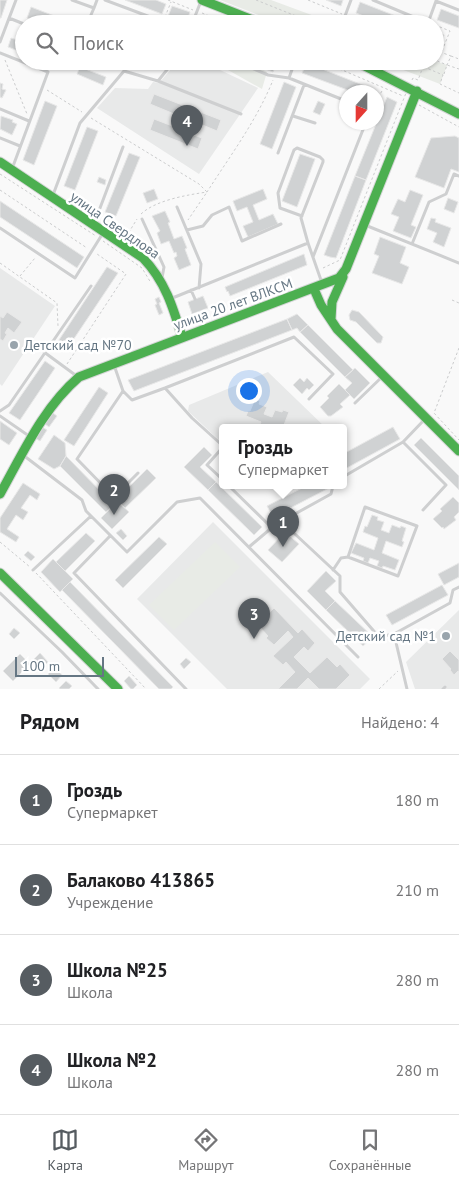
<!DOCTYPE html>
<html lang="ru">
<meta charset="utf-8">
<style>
body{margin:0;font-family:"PT Sans",sans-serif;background:#f6f6f6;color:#202124}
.compass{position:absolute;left:339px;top:85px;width:45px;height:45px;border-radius:50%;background:#fff;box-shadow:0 1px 4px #0004;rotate:201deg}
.scale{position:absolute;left:15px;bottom:12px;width:89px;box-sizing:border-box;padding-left:5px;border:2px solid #657683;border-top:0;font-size:14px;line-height:18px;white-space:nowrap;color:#657683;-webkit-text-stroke:4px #fff;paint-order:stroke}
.you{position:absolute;left:248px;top:390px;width:18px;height:18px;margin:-12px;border:4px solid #fff;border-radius:50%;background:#1a73e8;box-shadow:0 0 0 8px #1a73e833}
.badge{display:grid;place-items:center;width:32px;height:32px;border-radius:50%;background:#565c61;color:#fff;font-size:16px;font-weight:700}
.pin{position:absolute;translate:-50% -41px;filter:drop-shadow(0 1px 2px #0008)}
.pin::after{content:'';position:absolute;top:26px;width:18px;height:15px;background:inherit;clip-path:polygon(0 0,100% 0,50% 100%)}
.popup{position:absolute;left:219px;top:424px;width:128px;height:65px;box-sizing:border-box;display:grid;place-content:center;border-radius:5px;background:#fff;filter:drop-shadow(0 1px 4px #0005);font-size:16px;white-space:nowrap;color:#757577}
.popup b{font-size:19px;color:#202124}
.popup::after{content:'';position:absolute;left:50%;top:100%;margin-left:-10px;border:10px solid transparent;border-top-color:#fff}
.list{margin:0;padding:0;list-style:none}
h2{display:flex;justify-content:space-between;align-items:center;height:65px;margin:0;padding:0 20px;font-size:21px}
h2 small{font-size:16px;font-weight:400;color:#757577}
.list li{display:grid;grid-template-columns:32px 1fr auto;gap:15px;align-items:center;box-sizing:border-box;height:90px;padding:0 20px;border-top:1px solid #e0e0e0}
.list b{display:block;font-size:19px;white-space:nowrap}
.list p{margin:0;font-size:16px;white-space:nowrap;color:#757577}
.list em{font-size:16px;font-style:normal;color:#757577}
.icon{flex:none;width:28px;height:28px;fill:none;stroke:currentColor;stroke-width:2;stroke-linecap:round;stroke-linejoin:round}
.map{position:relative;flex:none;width:459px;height:689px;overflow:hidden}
.search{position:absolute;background:#fff;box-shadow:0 1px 4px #0004;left:15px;right:15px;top:15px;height:55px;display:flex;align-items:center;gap:12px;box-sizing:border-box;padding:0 18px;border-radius:28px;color:#757577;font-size:19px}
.sheet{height:425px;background:#fff}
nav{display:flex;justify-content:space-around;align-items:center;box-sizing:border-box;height:70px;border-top:1px solid #e0e0e0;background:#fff;font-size:14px;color:#757577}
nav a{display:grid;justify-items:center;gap:2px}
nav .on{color:#565c61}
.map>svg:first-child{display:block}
.built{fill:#e8e9e9}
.green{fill:#e8ebe6}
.building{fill:#d0d2d3;stroke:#e8e8e8}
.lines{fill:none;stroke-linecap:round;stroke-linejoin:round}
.fast-casing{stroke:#d5d6d7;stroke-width:11}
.path{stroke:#cbcccd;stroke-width:1;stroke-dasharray:2.5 2.5;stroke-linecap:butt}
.lane{stroke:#cecfd0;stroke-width:3}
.fast{stroke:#4caf50;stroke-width:9}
.poi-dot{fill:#99a4ac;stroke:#fff;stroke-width:2}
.labels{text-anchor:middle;stroke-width:5;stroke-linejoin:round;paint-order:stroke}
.street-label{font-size:14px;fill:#657683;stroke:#fff}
.poi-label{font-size:14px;fill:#657683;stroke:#fff;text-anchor:start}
</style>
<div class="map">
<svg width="459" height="689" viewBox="0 0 459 689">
<rect width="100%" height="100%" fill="#f9f9f9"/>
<path class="built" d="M178,61H201L258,88L199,174L97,108L115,88L148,89L153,82L159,83Z
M0,268L55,306L2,386L0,384Z
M268,372L326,428H223V444L188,411L189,405Z
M213,522L370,679L360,689H227L137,599Z
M459,610V689H415L406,662Z"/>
<path class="green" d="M220,0H271L336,24H282Z
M212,61H251L254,65L267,72L262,89Z
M380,61H435L447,65L440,84Z
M215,542L240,567L174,630L149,605Z"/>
<path class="building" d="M0,0H7L1,18H0Z
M125,0H156L166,4L162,14Z
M326,0H343L341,6Z
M360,2L416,24H384L356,13Z
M172,6L190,12L186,23L179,24L167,19Z
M31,7L75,24H42L27,18Z
M441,9L459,16V28L437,20Z
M435,31L444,35L440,45L435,43Z
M11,38L24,42V53L8,47Z
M46,61H67L64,68Z
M153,61H167L162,68Z
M260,61H282L279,69L275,67L273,72L258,66Z
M307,63L365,86L364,92H353L302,73Z
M80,67L106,77L103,85L77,74Z
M284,82L296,87L272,149L260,144Z
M0,83L3,84L2,89L6,90L2,98L0,97Z
M154,94L221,120L217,131L188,119L183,131L202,138L198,149L150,130L154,119L175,127L179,116L150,104Z
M387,97L397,102L366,180L355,176Z
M45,101L57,106L34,165L23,160Z
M318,101L325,104L320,115L313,112Z
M1,116L13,120L12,122L17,124L12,135L0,129Z
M87,127L98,131L75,190L64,186Z
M455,136L459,138V172L451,169L444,188L415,177L431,138Z
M129,153L140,157L116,216L105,212Z
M300,154L315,159L297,207L282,201Z
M355,176L366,180L336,258L330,257L324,255Z
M99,177L106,180L105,185L97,182Z
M154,189L158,199L147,203L143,193Z
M263,189L267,199L253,205L259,220L273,214L278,224L248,237L243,226L253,222L247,207L237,211L233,201Z
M410,190L423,195L411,225L416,227L411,238L393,231L399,217L391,214L398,199L405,202Z
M448,198L458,202L454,213L444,209Z
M0,201L84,257L77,268L0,217Z
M165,211L170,222L168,223L174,239L182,236L187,248L185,249L191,265L179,270L174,258L177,256L176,252L174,253L169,241L161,244L157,233L160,231L152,216Z
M431,218L436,219L435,222L451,228L444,247L433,242L437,233L427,229Z
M380,237L406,247L400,263L409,267L402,284L372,273L379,256L374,254Z
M304,254L307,265L230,296L228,291L227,292L225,287Z
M107,267L118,273L65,352L55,346Z
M203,296L208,308L192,314L188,302Z
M159,297L161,302L159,303L163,313L159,315L155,305L157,304L155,299Z
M352,310L359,312L383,337L381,343H377L356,322L350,320L349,315Z
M7,312L22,322L14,333L8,328L5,333L7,334L3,341L0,339V316L3,318Z
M297,314L308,325L300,332L297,328L292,330L287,319Z
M287,319L292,330L134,391L128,380Z
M308,325L353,370L345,377L300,332Z
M45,361L55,368L20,420L9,413Z
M355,368L370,383L354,399L345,390L352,383L345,377Z
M300,378L304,382L307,378L314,385L309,390L307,388L302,394L293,385Z
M339,384L350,395L340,404L343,407L331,416H328L320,407L329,398L327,396Z
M99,387L108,393L74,446L64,440Z
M255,399L260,401L259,404L267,407L264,414L272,417L275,410L282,412L283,410L289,412L284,425L286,426L285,428H277L269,425L267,428H258L261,422L246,416L248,411H250Z
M53,413L57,416L49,427L45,424Z
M0,421L17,433L9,445L0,439Z
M42,427L47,430L40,441L35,438Z
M393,427L400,439L343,470V454Z
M54,435L65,443L66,456L60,466L54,469L38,459Z
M421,438L459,476V490L414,445Z
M204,447L212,455L200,467L216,482L208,490L184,467Z
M66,456L114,505L106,512L60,466Z
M147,469L156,478L125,508L116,500Z
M216,482L262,527L254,535L208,490Z
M23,483L40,494L37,500L30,495L21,508L28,512L23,520L16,515L7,529L19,537L16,542L0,532V518Z
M306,486H328L329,488L273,517L267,506Z
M453,497L459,503V512L454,517L456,520L444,529L443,527L442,528L433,519L442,511L440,509Z
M116,500L129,512L112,529L101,518L114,505L113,503Z
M372,515L378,517L377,520L384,522L381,530L389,533L392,525L400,528L401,526L406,528L402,541L404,542L402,547L386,541L382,553L399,560L395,570L383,566L382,568L377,566L379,561L370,558L368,563L363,561L364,558L351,553L356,543L374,550L378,538L363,532L365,526L367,527Z
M121,529L127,536L123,540L116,533Z
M285,532L299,544L282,562L268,550Z
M86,533L95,541L65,571L56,562Z
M159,537L167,544L123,588L115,580Z
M28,551L35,557L31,561L24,555Z
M53,559L73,579L60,592L41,572Z
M459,563V577L444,585L438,574Z
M326,571L336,581L325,591L335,601L326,610L307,591Z
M70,582L173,687L171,689H159L62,590Z
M442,585L448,595L392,625L386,615Z
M335,601L373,637L363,646L326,610Z
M274,608L298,633L302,629L315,643L308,651L304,647L294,657L310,673L327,657L337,667L340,664L350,675L336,689H319L308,678L297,689H278L295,672L286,662L283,665L273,656L293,637L288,631L274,645L266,638L268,636L257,624Z
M14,628L20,633L14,639L9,634Z
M450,651L459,660V672L458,671L454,675L450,670L451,669L442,659Z
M40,653L48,662L42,668L33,660Z
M20,654L30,664L13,681L3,671Z
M186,658L191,662L184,669L180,664Z
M55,667L62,675L56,682L48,674Z
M129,676L137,685L133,689H131L124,681Z
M66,681L72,686L69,689H60L59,688Z"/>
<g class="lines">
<defs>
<path id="fast" d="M202,0L263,24
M355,61L459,114
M0,162L143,258C165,281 173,307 182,337
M314,289L321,305L337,329L459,451
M331,319L332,302L343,277
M0,494C23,453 43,408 79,377L339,278L346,269L417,91
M0,573L118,689"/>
</defs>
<use href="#fast" class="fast-casing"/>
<path class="path" d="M168,0L193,10
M256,0L316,24
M308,0L342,14
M202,13L228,24
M165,17L171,2
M351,17L369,24
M435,25L450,31L442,51
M435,50L451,56L447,65L435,60
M451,56L459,59
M5,60L27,114
M321,61L403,96
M410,61L443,75L440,84L459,93
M444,74L447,65L459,69
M412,80L413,78L418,80L423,67
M47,90L82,112
M376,102L383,89
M419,105L459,127
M91,118L199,184L207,192L188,220
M0,174L96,236
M0,190L87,248
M141,214C156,200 187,195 207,192C230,156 257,120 273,80
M126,237L137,219
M103,241L142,268L151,283
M0,263L57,303L58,326
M323,268L340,260L406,93
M20,276L35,258
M452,300L459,303
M459,348L434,413L459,440
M67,364L126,274L97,254
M0,542L30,567
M36,573L146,689
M379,689L398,671"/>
<path class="lane" d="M72,0L94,8L97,0
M105,0L169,24
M373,0L428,23L436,1L459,10
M9,18L24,24
M87,24L94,8
M192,24L201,1
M342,24L351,0
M0,42L16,0
M0,53L48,72L12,169
M235,61L268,75L289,78L346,101
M289,78L295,61
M158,81L241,114
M0,109L29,121
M293,116L315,123
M0,138L20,146
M278,153L304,85
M53,195L80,123L124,71L158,81L174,61
M177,207L201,264L199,288
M302,216L280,208L278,193L294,150L297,148L320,157L323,160V162L301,218L308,243
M142,219L164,267L162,278
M94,224L123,147
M365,225L459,263
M0,228L75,278L103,233
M187,230L203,226L212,215L229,207L242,241L281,224
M412,244L429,202L446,194L454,174L459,176
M313,257L366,122
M191,290L195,299
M170,299L308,243L322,283
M44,352L78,377
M114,365L123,391L77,459L114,497L138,473
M123,391L132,400L165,388
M355,403L383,376
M0,411L9,405L91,286
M0,416L29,436
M403,442L446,485L423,510
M223,446L192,418L165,388L294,337L333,374L309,399
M223,447L207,465L223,480
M23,455L82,500L86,511L127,552L177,502L200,498L358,657
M343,477L403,442L425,419
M229,486L271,527
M281,521L340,576V592L379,637L394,634L450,603L453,590L459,587
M110,536L74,573L186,689
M249,547L275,525L331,494L333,486
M33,570L91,516
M333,570L341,558L348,557L398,576L417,526L365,507L348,557
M0,593L62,652L98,689
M394,634L407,689
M443,689L445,687"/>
<use href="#fast" class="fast"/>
</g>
<g class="poi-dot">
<circle cx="14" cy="345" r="5"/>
<circle cx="446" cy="636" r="5"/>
</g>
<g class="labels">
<g class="street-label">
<text transform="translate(115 225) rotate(35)" y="5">улица Свердлова</text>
<text transform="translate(233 304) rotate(-20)" y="5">улица 20 лет ВЛКСМ</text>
</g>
<g class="poi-label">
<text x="24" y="350">Детский сад №70</text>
<text x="436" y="641" text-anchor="end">Детский сад №1</text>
</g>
</g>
</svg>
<svg class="compass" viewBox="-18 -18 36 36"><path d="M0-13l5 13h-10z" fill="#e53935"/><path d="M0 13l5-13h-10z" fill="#757577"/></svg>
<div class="scale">100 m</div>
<div class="you"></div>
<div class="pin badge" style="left:283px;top:547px">1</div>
<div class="popup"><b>Гроздь</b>Супермаркет</div>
<div class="pin badge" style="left:114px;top:515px">2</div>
<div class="pin badge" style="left:254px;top:639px">3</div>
<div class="pin badge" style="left:187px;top:146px">4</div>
<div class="search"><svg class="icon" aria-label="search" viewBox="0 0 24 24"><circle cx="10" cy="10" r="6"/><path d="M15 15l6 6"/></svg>Поиск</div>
</div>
<section class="sheet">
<h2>Рядом<small>Найдено: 4</small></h2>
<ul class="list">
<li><span class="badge">1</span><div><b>Гроздь</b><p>Супермаркет</p></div><em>180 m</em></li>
<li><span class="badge">2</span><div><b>Балаково 413865</b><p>Учреждение</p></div><em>210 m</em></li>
<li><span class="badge">3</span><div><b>Школа №25</b><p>Школа</p></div><em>280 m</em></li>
<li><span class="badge">4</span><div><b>Школа №2</b><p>Школа</p></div><em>280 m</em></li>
</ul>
</section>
<nav>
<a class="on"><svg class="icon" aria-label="map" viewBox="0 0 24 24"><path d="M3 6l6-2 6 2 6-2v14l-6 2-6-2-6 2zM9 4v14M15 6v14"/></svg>Карта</a>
<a><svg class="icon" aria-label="directions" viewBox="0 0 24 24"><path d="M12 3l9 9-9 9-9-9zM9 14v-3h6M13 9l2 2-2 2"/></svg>Маршрут</a>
<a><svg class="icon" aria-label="saved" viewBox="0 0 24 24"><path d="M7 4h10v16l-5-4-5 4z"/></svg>Сохранённые</a>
</nav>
